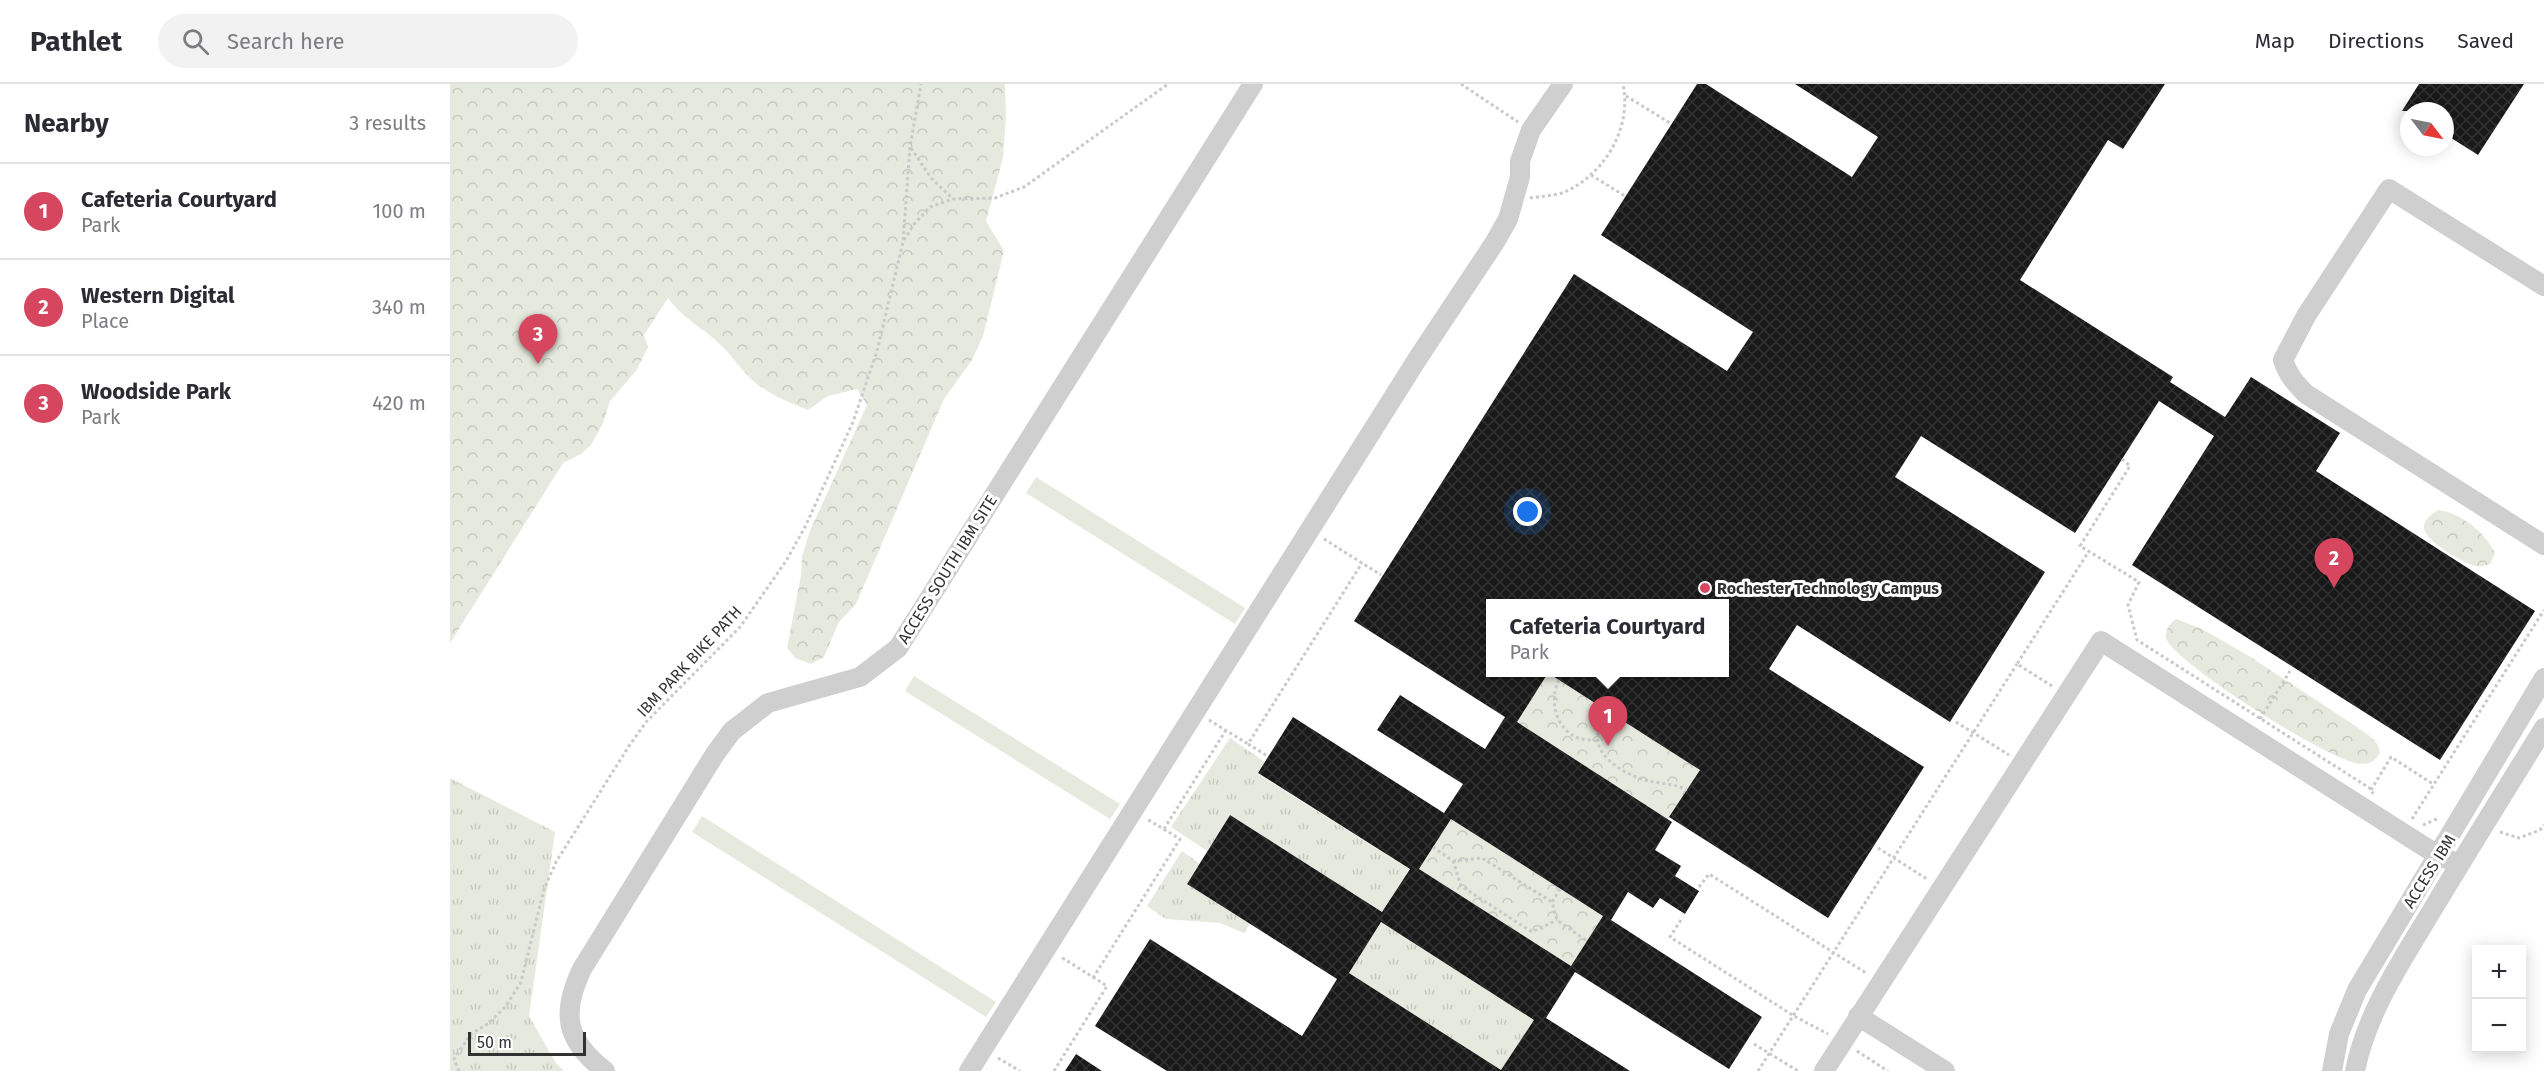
<!DOCTYPE html>
<meta charset="utf-8">
<style>
body{margin:0;font-family:"Fira Sans",sans-serif;background:#f2f2f3;color:#2b2b33}
.controls{position:absolute;right:18px;bottom:18px;display:grid;overflow:hidden;border-radius:0px;box-shadow:0 3px 15px #0003}
.controls button{width:54px;height:54px;display:grid;place-items:center;padding:0;border:0;border-bottom:2px solid #e1e1e2;background:#fff;color:#2b2b33;font:30px sans-serif}
.compass{position:absolute;left:1950px;top:18px;width:54px;height:54px;border-radius:50%;background:#fff;box-shadow:0 3px 15px #0003;rotate:122deg}
.scale{position:absolute;left:18px;bottom:15px;width:118px;box-sizing:border-box;padding-left:6px;border:3px solid #323232;border-top:0;font-size:16px;line-height:21px;white-space:nowrap;color:#323232;-webkit-text-stroke:4px #fff;paint-order:stroke}
.you{position:absolute;left:1078px;top:428px;width:21px;height:21px;margin:-15px;border:4px solid #fff;border-radius:50%;background:#1a73e8;box-shadow:0 0 0 9px #1a73e833}
.badge{display:grid;place-items:center;width:39px;height:39px;border-radius:50%;background:#d6465f;color:#fff;font-size:20px;font-weight:700}
.pin{position:absolute;translate:-50% -50px;filter:drop-shadow(0 2px 3px #0008)}
.pin::after{content:'';position:absolute;top:32px;width:21px;height:18px;background:inherit;clip-path:polygon(0 0,100% 0,50% 100%)}
.popup{position:absolute;left:1036px;top:515px;width:243px;height:78px;box-sizing:border-box;display:grid;place-content:center;border-radius:0px;background:#fff;filter:drop-shadow(0 2px 4px #0005);font-size:20px;white-space:nowrap;color:#7c7c81}
.popup b{font-size:22px;color:#2b2b33}
.popup::after{content:'';position:absolute;left:50%;top:100%;margin-left:-12px;border:12px solid transparent;border-top-color:#fff}
.list{margin:0;padding:0;list-style:none}
h2{display:flex;justify-content:space-between;align-items:center;height:78px;margin:0;padding:0 24px;font-size:26px}
h2 small{font-size:20px;font-weight:400;color:#7c7c81}
.list li{display:grid;grid-template-columns:39px 1fr auto;gap:18px;align-items:center;box-sizing:border-box;height:96px;padding:0 24px;border-top:2px solid #e1e1e2}
.list b{display:block;font-size:22px;white-space:nowrap}
.list p{margin:0;font-size:20px;white-space:nowrap;color:#7c7c81}
.list em{font-size:20px;font-style:normal;color:#7c7c81}
.icon{flex:none;width:33px;height:33px;fill:none;stroke:currentColor;stroke-width:2;stroke-linecap:round;stroke-linejoin:round}
.map{position:relative;flex:none;width:2094px;height:987px;overflow:hidden}
header{display:flex;align-items:center;gap:36px;box-sizing:border-box;height:84px;padding:0 30px;background:#fff;border-bottom:2px solid #e1e1e2}
header strong{font-size:28px}
nav{display:flex;gap:33px;margin-inline-start:auto;font-size:21px}
.search{width:420px;height:54px;background:#f2f2f3;display:flex;align-items:center;gap:15px;box-sizing:border-box;padding:0 21px;border-radius:33px;color:#7c7c81;font-size:22px}
main{display:flex}
aside{flex:1;background:#fff}
.map>svg:first-child{display:block}
.grass{fill:url(#grass-tufts)}
.forest{fill:url(#forest-crowns)}
.garden{fill:#e6eade}
.building{fill:url(#building-cross-hatch);fill-rule:evenodd}
.lines{fill:none;stroke-linecap:round;stroke-linejoin:round}
.path{stroke:#c9c9c9;stroke-width:3;stroke-dasharray:3 3;stroke-linecap:butt}
.minor{stroke:#cfcfcf;stroke-width:20}
.poi-dot{fill:#d6465f;stroke:#fff;stroke-width:2}
.labels{text-anchor:middle;stroke-width:6;stroke-linejoin:round;paint-order:stroke}
.street-label{font-size:16px;fill:#323232;stroke:#fff}
.poi-label{font-size:16px;font-weight:bold;fill:#323232;stroke:#fff;text-anchor:start}
</style>
<header>
<strong>Pathlet</strong>
<div class="search"><svg class="icon" aria-label="search" viewBox="0 0 24 24"><circle cx="10" cy="10" r="6"/><path d="M15 15l6 6"/></svg>Search here</div>
<nav><a>Map</a><a>Directions</a><a>Saved</a></nav>
</header>
<main>
<aside>
<h2>Nearby<small>3 results</small></h2>
<ul class="list">
<li><span class="badge">1</span><div><b>Cafeteria Courtyard</b><p>Park</p></div><em>100 m</em></li>
<li><span class="badge">2</span><div><b>Western Digital</b><p>Place</p></div><em>340 m</em></li>
<li><span class="badge">3</span><div><b>Woodside Park</b><p>Park</p></div><em>420 m</em></li>
</ul>
</aside>
<div class="map">
<svg width="2094" height="987" viewBox="0 0 2094 987">
<defs>
<pattern id="grass-tufts" width="24" height="20" patternUnits="userSpaceOnUse" patternTransform="scale(1.5)"><rect width="24" height="20" fill="#e6eade"/><path d="M3 7l-1-3M5 7V3M7 7l1-3M15 17l-1-3M17 17v-4M19 17l1-3" fill="none" stroke="#c6c9bf"/></pattern>
<pattern id="forest-crowns" width="20" height="18" patternUnits="userSpaceOnUse" patternTransform="scale(1.5)"><rect width="20" height="18" fill="#e6eade"/><path d="M2 6a3 3 0 1 1 6 0M12 15a3 3 0 1 1 6 0" fill="none" stroke="#c6c9bf"/></pattern>
<pattern id="building-cross-hatch" width="8" height="8" patternUnits="userSpaceOnUse" patternTransform="scale(1.5)"><rect width="8" height="8" fill="#191919"/><path d="M0 0l8 8M0 8l8-8" fill="none" stroke="#323232"/></pattern>
</defs>
<rect width="100%" height="100%" fill="#fff"/>
<path class="grass" d="M780,654L815,678L808,690L959,785L932,828L780,731L757,767L721,743Z
M0,694L105,748L79,932L106,979L114,987H0Z
M732,767L749,779L737,800L800,840L794,849L770,839L716,835L697,822Z
M931,838L1084,936L1051,986L899,889Z"/>
<path class="forest" d="M0,0H555L556,32L553,74L536,137L554,167L533,252L522,276L494,315L406,520L389,538L374,573L361,580L345,574L337,564L351,491L352,472L360,447L417,321L407,305L378,312L358,326C337,318 318,310 301,295C288,282 278,266 263,254C246,240 231,232 218,214L194,251L198,263L186,287L160,317L153,339L141,361L131,370L113,379L0,559Z
M1988,426C2011,429 2035,448 2045,469L2040,480C2035,482 2031,483 2026,482C2014,480 1975,457 1974,444C1973,436 1982,430 1988,426Z
M1726,535L1752,545L1799,572L1904,641L1921,653L1928,661L1930,669C1926,676 1921,680 1912,680C1883,680 1734,584 1718,558C1713,550 1718,540 1726,535Z
M1098,589L1250,686L1218,736L1067,638Z
M1001,735L1153,832L1121,882L969,785Z"/>
<path class="garden" d="M586,393L795,524L785,540L576,409Z
M464,592L670,720L660,735L455,607Z
M252,732L546,918L536,933L242,748Z"/>
<path class="building" d="M1247,0H1256L1402,93L1428,53L1345,0H1715L1673,65L1658,56L1570,196L1723,293L1720,298L1775,333L1801,293L1890,349L1866,387L2085,527L1990,676L1682,481L1764,352L1709,317L1625,449L1471,352L1445,393L1595,488L1500,638L1347,541L1319,585L1474,683L1378,834L1219,733L1250,686L1098,589L1067,638L1222,738L1205,766L1231,782L1225,792L1249,807L1235,830L1210,814L1203,824L1178,808L1161,836L1312,933L1279,985L1125,888L1096,934L1180,987H717L645,942L700,855L852,952L887,895L737,800L780,731L932,828L960,785L808,689L843,633L994,729L1013,700L927,646L950,611L1035,665L1055,633L904,537L1124,190L1277,287L1303,248L1151,151ZM1041,519H1275V588H1041ZM1001,735L1153,832L1121,882L969,785ZM931,838L1084,936L1051,986L899,889Z
M1969,0H2074L2028,71L1995,50V27H1952Z
M626,970L652,987H615Z"/>
<g class="lines">
<path class="path" d="M1011,0L1068,38
M1176,12L1220,39
M461,64L481,94L503,115
M1141,91L1175,112
M1080,114C1091,112 1107,112 1117,107C1156,88 1182,43 1173,0
M454,156L464,140L480,123L503,115L545,114L574,103L718,0
M1672,375L1680,382L1630,462L1689,498L1678,521L1687,556L1921,705L1923,710
M874,455L931,491
M1109,596C1099,615 1105,645 1128,654C1134,656 1142,656 1148,657
M1602,602L1567,580L1639,467
M1160,628C1156,635 1150,642 1148,649C1143,673 1177,691 1195,696C1210,700 1223,699 1237,706
M1810,635L1840,587
M759,636L798,660
M1506,638L1559,671
M816,671L798,660L912,479
M1921,706L1941,673L1983,700
M1962,735L2094,526
M1973,741L1989,734
M714,745L776,646
M2050,748L2069,754L2090,746L2094,741
M983,763L1003,777L1011,802L1082,848L1107,836
M1428,764L1477,795
M1003,777L1032,774L1102,818
M1249,803L1259,790L1416,889
M1110,805L1102,818L1107,836L1137,857
M1231,836L1220,853L1344,932L1378,950
M643,894L730,755L697,735
M1304,960L1348,987
M1407,967L1438,987
M548,974L570,987
M9,987L4,975L21,950L39,939L56,922L71,898L94,805L106,778L179,662L196,638L290,543L336,477L355,443L403,338L427,267L453,158L460,63L471,0
M604,987L657,902L611,873
M1308,987L1567,580"/>
<path class="minor" d="M2094,202L1939,105L1856,232L1833,276C1838,291 1845,299 1856,310L2094,461
M1408,932L1495,987
M155,987C115,956 111,929 132,885L265,670L282,647L318,619L410,593L448,564L803,0
M519,987L968,274L1045,158L1058,135L1070,93V77L1081,46L1113,0
M1374,987L1651,557L1989,772L2010,780
M1882,987L1889,950L1907,906L2094,594
M1905,987C1917,927 1953,875 1984,823C2020,763 2057,704 2094,644"/>
</g>
<circle class="poi-dot" cx="1255" cy="504" r="6"/>
<g class="labels">
<g class="street-label">
<text transform="translate(497 485) rotate(-58)" y="6">ACCESS SOUTH IBM SITE</text>
<text transform="translate(239 577) rotate(-47)" y="6">IBM PARK BIKE PATH</text>
<text transform="translate(1979 787) rotate(-58)" y="6">ACCESS IBM</text>
</g>
<g class="poi-label">
<text x="1267" y="510">Rochester Technology Campus</text>
</g>
</g>
</svg>
<div class="controls">
<button>+</button>
<button>−</button>
</div>
<svg class="compass" viewBox="-18 -18 36 36"><path d="M0-13l5 13h-10z" fill="#e53935"/><path d="M0 13l5-13h-10z" fill="#7c7c81"/></svg>
<div class="scale">50 m</div>
<div class="you"></div>
<div class="pin badge" style="left:1158px;top:662px">1</div>
<div class="popup"><b>Cafeteria Courtyard</b>Park</div>
<div class="pin badge" style="left:1884px;top:504px">2</div>
<div class="pin badge" style="left:88px;top:280px">3</div>
</div>
</main>
